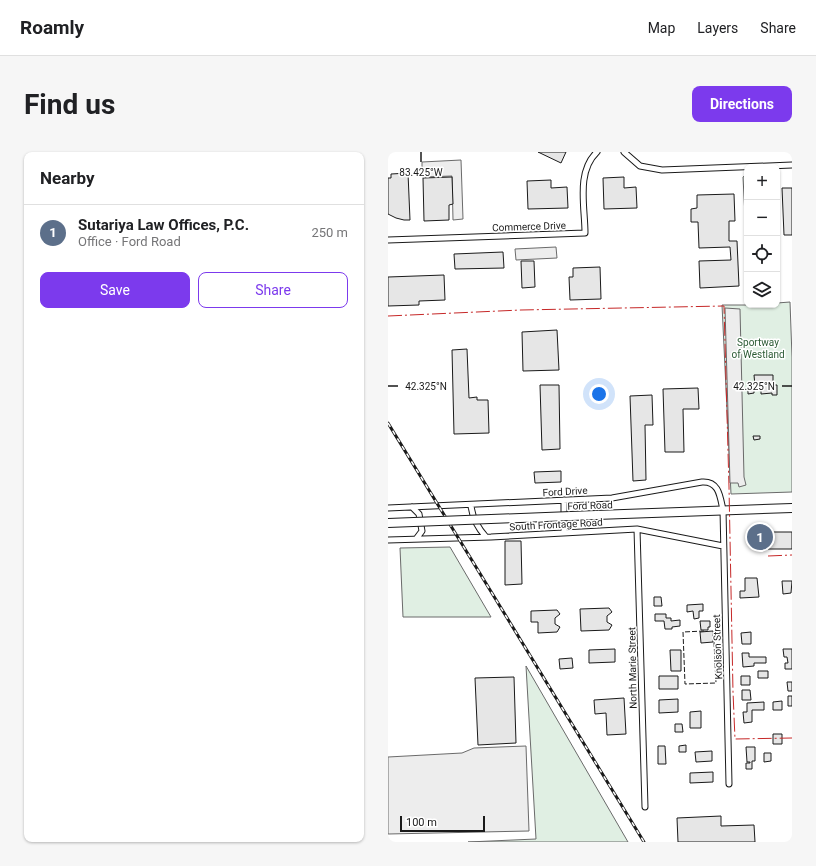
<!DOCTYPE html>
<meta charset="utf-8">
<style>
body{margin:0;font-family:Roboto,sans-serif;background:#f6f6f6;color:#202124}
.controls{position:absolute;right:12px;top:12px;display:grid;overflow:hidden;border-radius:8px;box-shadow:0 1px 3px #0004}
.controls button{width:36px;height:36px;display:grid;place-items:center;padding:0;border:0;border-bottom:1px solid #e0e0e0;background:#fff;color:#202124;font:20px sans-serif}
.scale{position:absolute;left:12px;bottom:10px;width:85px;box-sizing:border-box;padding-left:4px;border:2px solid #1a1a1a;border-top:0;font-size:11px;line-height:14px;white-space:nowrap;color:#1a1a1a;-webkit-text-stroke:3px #fff;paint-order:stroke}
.you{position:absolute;left:211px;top:242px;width:14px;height:14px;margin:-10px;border:3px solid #fff;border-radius:50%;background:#1a73e8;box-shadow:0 0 0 6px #1a73e833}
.badge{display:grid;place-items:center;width:26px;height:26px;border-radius:50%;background:#7c3aed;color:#fff;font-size:13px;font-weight:700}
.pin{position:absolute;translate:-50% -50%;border:2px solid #fff;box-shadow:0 1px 4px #0006}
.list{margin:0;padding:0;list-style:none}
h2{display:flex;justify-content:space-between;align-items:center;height:52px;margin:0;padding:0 16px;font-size:17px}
h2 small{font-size:13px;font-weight:400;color:#757577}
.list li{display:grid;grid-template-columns:26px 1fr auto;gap:12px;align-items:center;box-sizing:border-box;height:56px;padding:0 16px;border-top:1px solid #e0e0e0}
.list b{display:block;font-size:15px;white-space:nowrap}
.list p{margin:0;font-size:13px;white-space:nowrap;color:#757577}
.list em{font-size:13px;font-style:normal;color:#757577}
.actions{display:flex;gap:8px;padding:12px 16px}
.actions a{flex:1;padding:9px 0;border:1px solid #7c3aed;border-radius:8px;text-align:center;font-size:14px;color:#7c3aed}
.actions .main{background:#7c3aed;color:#fff}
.icon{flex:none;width:22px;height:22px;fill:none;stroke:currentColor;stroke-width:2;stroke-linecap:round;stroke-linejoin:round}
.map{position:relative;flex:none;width:404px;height:690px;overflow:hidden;border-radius:8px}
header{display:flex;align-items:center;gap:24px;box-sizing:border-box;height:56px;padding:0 20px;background:#fff;border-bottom:1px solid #e0e0e0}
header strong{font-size:19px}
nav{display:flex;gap:22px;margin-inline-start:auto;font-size:14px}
.intro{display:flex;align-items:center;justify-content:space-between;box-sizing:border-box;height:96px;padding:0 24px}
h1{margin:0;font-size:28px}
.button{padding:10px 18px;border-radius:8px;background:#7c3aed;color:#fff;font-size:14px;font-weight:700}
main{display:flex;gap:24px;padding:0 24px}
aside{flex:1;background:#fff;border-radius:8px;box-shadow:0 1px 3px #0004}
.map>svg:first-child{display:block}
.green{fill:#e0efe3;stroke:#6a6a6a}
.parking{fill:#ededed;stroke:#6a6a6a}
.building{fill:#e6e6e6;stroke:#1a1a1a}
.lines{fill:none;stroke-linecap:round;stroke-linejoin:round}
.minor-casing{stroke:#1a1a1a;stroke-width:7}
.primary-casing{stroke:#1a1a1a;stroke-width:10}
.minor{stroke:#fff;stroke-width:5}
.primary{stroke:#fff;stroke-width:8}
.rail-casing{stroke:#1a1a1a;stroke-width:3}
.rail{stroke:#fff;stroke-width:1.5;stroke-dasharray:4.5;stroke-linecap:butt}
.primary-bridge-casing{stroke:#1a1a1a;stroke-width:10;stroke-linecap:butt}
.primary-bridge{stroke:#fff;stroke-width:8}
.fence{stroke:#1a1a1a;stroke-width:1;stroke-dasharray:5 2;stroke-linecap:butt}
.power{stroke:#c62828;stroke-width:1;stroke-dasharray:14 3 2 3;stroke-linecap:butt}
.ticks{fill:none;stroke:#1a1a1a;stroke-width:1.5}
.labels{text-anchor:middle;stroke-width:3;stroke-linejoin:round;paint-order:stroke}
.street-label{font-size:10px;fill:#1a1a1a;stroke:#fff}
.park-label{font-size:10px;fill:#2b5a34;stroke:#fff}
.ticks-label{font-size:10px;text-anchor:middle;fill:#1a1a1a;stroke:#fff;stroke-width:3;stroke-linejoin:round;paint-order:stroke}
</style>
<header>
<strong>Roamly</strong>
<nav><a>Map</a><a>Layers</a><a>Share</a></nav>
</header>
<div class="intro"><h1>Find us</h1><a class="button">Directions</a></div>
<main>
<aside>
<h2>Nearby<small></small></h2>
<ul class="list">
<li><span class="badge" style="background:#5c6f8a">1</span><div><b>Sutariya Law Offices, P.C.</b><p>Office · Ford Road</p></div><em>250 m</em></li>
</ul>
<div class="actions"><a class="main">Save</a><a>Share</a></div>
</aside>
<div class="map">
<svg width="404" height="690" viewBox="0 0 404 690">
<rect width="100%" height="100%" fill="#fff"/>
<path class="green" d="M359,22V103L355,25Z
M389,60L391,136L389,142Z
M402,150L404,205V340L343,342L334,153H389V151Z
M62,395L103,465H15L12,396Z
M138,514L240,690H80L148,687Z"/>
<path class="parking" d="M73,8L75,67L65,68L64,24L34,25V10Z
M168,95L169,106L128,108L127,97Z
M337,156L352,157L356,325L358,333L351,335L350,331H342Z
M138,594L141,679L0,682V605L74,601L86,596Z"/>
<path class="building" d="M150,0H178L173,11Z
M20,21L22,68H16L8,66L0,62V26H3V22Z
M64,25L65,52L61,53V68L36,69L35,26Z
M236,25V36L248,35L249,56L216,57L215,26Z
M163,28V36L179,35L180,56L140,57L139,29Z
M394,36H404V83H396Z
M346,42L347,69H341V89H349L351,134L312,136L311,109L343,108L342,95L311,96L310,70H303V57L309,56V43Z
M115,100L116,116L67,117L66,102Z
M133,109H146L147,135L134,136Z
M212,115L213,147L182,148L181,125H185V116Z
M56,123L57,148L31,149V153L0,154V125Z
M169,178L171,218L135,219L134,180Z
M79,197L81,246L89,245V248H100L101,281L66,282L64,198Z
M366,223H385V233H389V243H384V241L373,242V234H367Z
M152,233H171L172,297L154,298Z
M310,236L311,257H295L296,300H277L275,237Z
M360,238H366V241L360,242Z
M264,243L265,273H257L258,328L245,329L242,244Z
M365,284H372V287L366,288Z
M173,319V330L147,331L146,320Z
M363,375H380V380H404V397H380V395H363Z
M117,389H133L134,432L117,433Z
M357,426H369L371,445L352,446V439H357Z
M394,429H404L403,441L395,442Z
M266,445H273L274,454H266Z
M315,452V459H311V466L306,467L305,459L299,460V453Z
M221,456L224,460L219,464V470L224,473L221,478L193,479L192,457Z
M169,458L172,462L167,466V472L172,475L169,480L150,481V470H143V459Z
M267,462H278V466H283V469L292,468V474L284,475V477H277L276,469H267Z
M312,469H322V475H320V478H313Z
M325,479V490L313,491L312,480Z
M363,480V492H354L353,481Z
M227,497V510L201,511V498Z
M395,497H404V517H397V511H400L399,505H396Z
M282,498H293V519H283Z
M354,501H361V505H378V511H366V514L355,515Z
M184,506L185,516L172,517L171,507Z
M370,519H380V526H370Z
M271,524H290V537H271Z
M353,524H362V533H353Z
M126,525L128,591L90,593L87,526Z
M399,530H404V539H400Z
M354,538H362L363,548H354Z
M400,544H404V554H400Z
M236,546L238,582L219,583L218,561L207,562L206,548Z
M290,547V560L271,561V548Z
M394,549V558H385V550Z
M376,550V558H364V570L356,571L355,560H359V551Z
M313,559V576H302V560Z
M287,572H294L295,580H287Z
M385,582H394V592H385Z
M298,593V600H291V594Z
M270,594H277L278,612H270Z
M358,595H367V609H364V617H358V611H362V610H359Z
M324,599V609L308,610L307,600Z
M376,601H383V609L376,610Z
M325,620V630L302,631V621Z
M333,664V674L366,673L367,690H290L289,666Z"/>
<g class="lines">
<defs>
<path id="minor" d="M236,0L252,14L274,18L404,13
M0,88L197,81C197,55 188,20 209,0
M176,348V380
M83,353C84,366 89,375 98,385
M24,355L31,362L34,379L28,387
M0,356L224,346L314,330C331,329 332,344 335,358L341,632
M249,377L257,655
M0,388L103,385L249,377L335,394"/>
<path id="primary" d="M208,363L404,356"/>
</defs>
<use href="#minor" class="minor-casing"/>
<use href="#primary" class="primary-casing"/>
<use href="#minor" class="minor"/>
<use href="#primary" class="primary"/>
<defs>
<path id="rail" d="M0,271L256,690"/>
</defs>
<use href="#rail" class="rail-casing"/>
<use href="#rail" class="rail"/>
<defs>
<path id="primary-bridge" d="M0,371L208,363"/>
</defs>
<use href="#primary-bridge" class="primary-bridge-casing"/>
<use href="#primary-bridge" class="primary-bridge"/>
<path class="fence" d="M316,479L295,480L297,532L328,531L326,490"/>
<path class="power" d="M0,164L133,158L336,154L341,335L345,540L347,587L404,586
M380,404L404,403"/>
</g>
<path class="ticks" d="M33,0V10M0,234H10M394,234H404"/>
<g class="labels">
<g class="street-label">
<text transform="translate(141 74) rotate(-2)" y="4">Commerce Drive</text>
<text transform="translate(177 339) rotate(-3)" y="4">Ford Drive</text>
<text transform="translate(202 353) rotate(-2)" y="4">Ford Road</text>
<text transform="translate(168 372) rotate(-3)" y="4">South Frontage Road</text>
<text transform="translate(329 495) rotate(-92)" y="4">Knolson Street</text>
<text transform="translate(244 516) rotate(-91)" y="4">North Marie Street</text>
</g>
<g class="park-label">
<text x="370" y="194">Sportway<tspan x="370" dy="12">of Westland</tspan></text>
</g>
</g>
<g class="ticks-label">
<text x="33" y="24">83.425°W</text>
<text x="38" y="238">42.325°N</text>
<text x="366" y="238">42.325°N</text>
</g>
</svg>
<div class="controls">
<button>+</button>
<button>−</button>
<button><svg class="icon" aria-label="locate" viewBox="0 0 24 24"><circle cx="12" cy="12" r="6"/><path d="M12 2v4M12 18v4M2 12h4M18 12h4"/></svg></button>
<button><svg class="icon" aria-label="layers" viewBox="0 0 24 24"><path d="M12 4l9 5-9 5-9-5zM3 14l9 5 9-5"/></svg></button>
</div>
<div class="scale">100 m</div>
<div class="you"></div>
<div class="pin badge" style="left:372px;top:385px;background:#5c6f8a">1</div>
</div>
</main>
